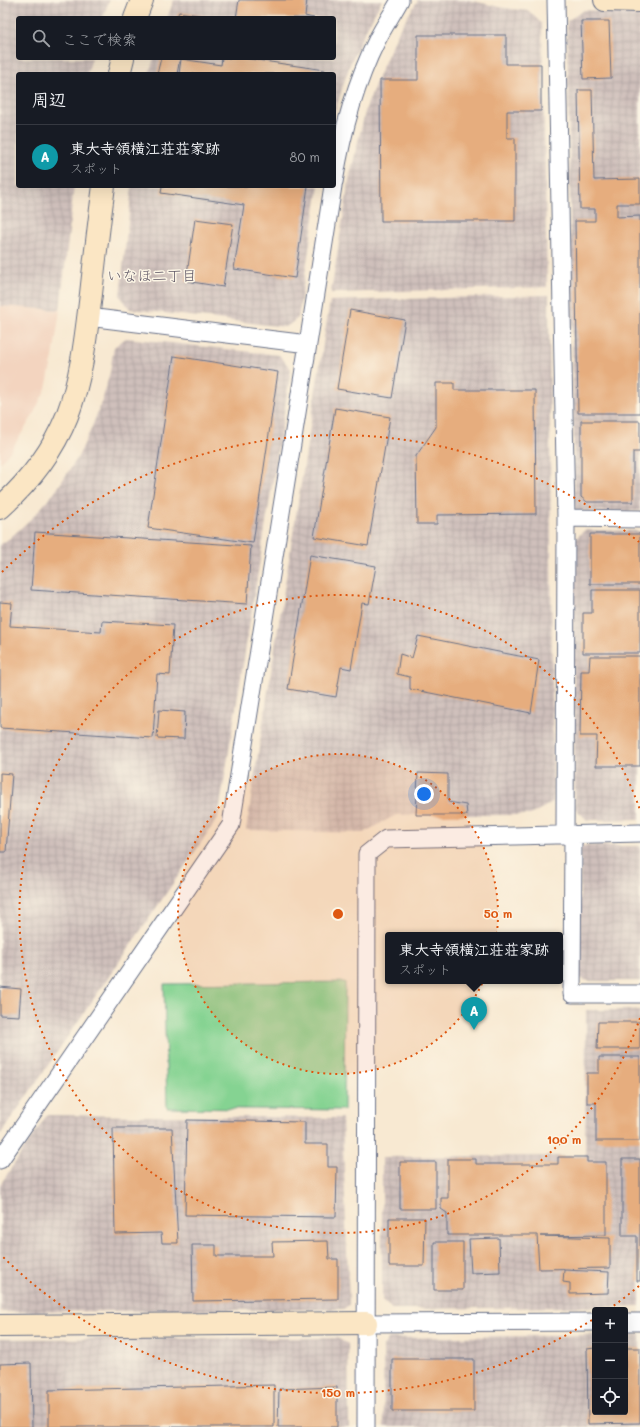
<!DOCTYPE html>
<html lang="ja">
<meta charset="utf-8">
<style>
body{margin:0;font-family:Mali,"Klee One",sans-serif;background:#242831;color:#f1f3f6}
.controls{position:absolute;right:12px;bottom:12px;display:grid;overflow:hidden;border-radius:4px;box-shadow:0 4px 16px #0002}
.controls button{width:36px;height:36px;display:grid;place-items:center;padding:0;border:0;border-bottom:1px solid #363941;background:#171b24;color:#f1f3f6;font:20px sans-serif}
.you{position:absolute;left:424px;top:794px;width:14px;height:14px;margin:-10px;border:3px solid #fff;border-radius:50%;background:#1a73e8;box-shadow:0 0 0 6px #1a73e833}
.badge{display:grid;place-items:center;width:26px;height:26px;border-radius:50%;background:#c8321e;color:#fff;font-size:13px;font-weight:700}
.pin{position:absolute;translate:-50% -33px;filter:drop-shadow(0 1px 2px #0008)}
.pin::after{content:'';position:absolute;top:21px;width:14px;height:12px;background:inherit;clip-path:polygon(0 0,100% 0,50% 100%)}
.popup{position:absolute;left:385px;top:932px;width:178px;height:52px;box-sizing:border-box;display:grid;place-content:center;border-radius:4px;background:#171b24;filter:drop-shadow(0 1px 3px #0005);font-size:13px;white-space:nowrap;color:#9ea1a6}
.popup b{font-size:15px;color:#f1f3f6}
.popup::after{content:'';position:absolute;left:50%;top:100%;margin-left:-8px;border:8px solid transparent;border-top-color:#171b24}
.list{margin:0;padding:0;list-style:none}
h2{display:flex;justify-content:space-between;align-items:center;height:52px;margin:0;padding:0 16px;font-size:17px}
h2 small{font-size:13px;font-weight:400;color:#9ea1a6}
.list li{display:grid;grid-template-columns:26px 1fr auto;gap:12px;align-items:center;box-sizing:border-box;height:64px;padding:0 16px;border-top:1px solid #363941}
.list b{display:block;font-size:15px;white-space:nowrap}
.list p{margin:0;font-size:13px;white-space:nowrap;color:#9ea1a6}
.list em{font-size:13px;font-style:normal;color:#9ea1a6}
.icon{flex:none;width:22px;height:22px;fill:none;stroke:currentColor;stroke-width:2;stroke-linecap:round;stroke-linejoin:round}
.map{position:relative;flex:none;width:640px;height:1427px;overflow:hidden}
.search{position:absolute;background:#171b24;box-shadow:0 4px 16px #0002;left:16px;top:16px;width:320px;height:44px;display:flex;align-items:center;gap:10px;box-sizing:border-box;padding:0 14px;border-radius:4px;color:#9ea1a6;font-size:15px}
.panel{position:absolute;background:#171b24;box-shadow:0 4px 16px #0002;left:16px;top:72px;width:320px;height:116px;border-radius:4px}
.map>svg:first-child{display:block}
.built{fill:#f3d4bf}
.industrial{fill:url(#industrial-grid)}
.pitch{fill:#85d392;stroke:#508178}
.building{fill:#e6ad7e}
.lines{fill:none;stroke-linecap:round;stroke-linejoin:round}
.street-casing{stroke:#687087;stroke-width:19}
.secondary-casing{stroke:#687087;stroke-width:24}
.street{stroke:#fff;stroke-width:17}
.secondary{stroke:#fbe6c4;stroke-width:22}
.ring{fill:none;stroke:#de5710;stroke-width:2;stroke-dasharray:2 4}
.labels{text-anchor:middle;stroke-width:3;stroke-linejoin:round;paint-order:stroke}
.neighbourhood-label{font-size:15px;fill:#625b69;stroke:#fcf5e5}
.centre{fill:#de5710;stroke:#fcf5e5;stroke-width:2}
.ring-label{font-size:12px;text-anchor:middle;font-weight:bold;fill:#de5710;stroke:#fcf5e5;stroke-width:3;stroke-linejoin:round;paint-order:stroke}
</style>
<div class="map">
<svg width="640" height="1427" viewBox="0 0 640 1427">
<defs>
<pattern id="industrial-grid" width="8" height="8" patternUnits="userSpaceOnUse"><rect width="8" height="8" fill="#cfc0bb"/><path d="M0 4h8M4 0v8" fill="none" stroke="#b1a5a3"/></pattern>
</defs>
<rect width="100%" height="100%" fill="#fcf5e5"/>
<filter id="ink" filterUnits="userSpaceOnUse"><feTurbulence type="fractalNoise" baseFrequency=".025" numOctaves="2"/><feDisplacementMap in="SourceGraphic" scale="8" xChannelSelector="R" yChannelSelector="G"/><feConvolveMatrix kernelMatrix="1 2 1 2 8 2 1 2 1" color-interpolation-filters="sRGB"/></filter>
<filter id="wash" filterUnits="userSpaceOnUse"><feTurbulence type="fractalNoise" baseFrequency=".012" numOctaves="4" result="noise"/><feDisplacementMap in="SourceGraphic" scale="16" xChannelSelector="R" yChannelSelector="G"/><feGaussianBlur stdDeviation="0.9" result="paint"/><feColorMatrix in="noise" values="0 0 0 0 0 0 0 0 0 0 0 0 0 0 0 0 0 1.4 0 .05"/><feComposite in="paint" operator="in"/></filter>
<g filter="url(#wash)">
<rect width="100%" height="100%" fill="#f8e9d2"/>
<path class="built" d="M0,306L60,310L53,357L46,388L32,417L11,450L0,463Z"/>
<path class="industrial" d="M0,0H109L103,18H18V58H92L87,74H18V186H74L60,310L0,306Z
M174,0H382L363,35L349,67L334,114V74H149L154,58H334V18H167Z
M418,0H469L504,8L529,11L542,24L547,287L331,293L350,175L366,108L378,77L399,30Z
M584,10L640,13V511L575,512L567,21Z
M132,186H319L298,318L286,327L130,309L120,296Z
M549,295L553,802L530,815H396L363,833L246,830L330,301Z
M126,338L279,355L291,369L218,818L0,1135V545L10,538L34,516L55,492L78,457L92,427L103,398L110,372L114,347Z
M585,530L640,531V819L587,820L575,808L573,541Z
M581,846H640V981H589L579,978Z
M586,1010H640V1306L392,1309L382,1300V1157L585,1156Z
M47,1115L342,1118L349,1305L343,1309L0,1312V1185Z
M625,1334H640V1427H384L383,1346L389,1338L595,1335V1412H625Z
M337,1338L348,1344L349,1427H0V1339Z"/>
<path class="pitch" d="M345,982L344,1110L167,1108L164,984Z"/>
<g id="blocks">
<path class="building" d="M239,0H307L305,16L314,18H236Z
M179,12L211,17V18H176Z
M581,21H609L611,78L583,79Z
M418,35H506V64H541V111H507V138H515V221H381L380,80H418Z
M161,58H180L177,74H157Z
M222,58H243L325,70V74H179L181,59L221,65Z
M578,90H592L594,180L640,179V204H617V217L640,216V413H578L575,221H595V209H580Z
M162,186H308L295,278L234,269L244,205L161,193Z
M195,219L233,224L223,287L186,281Z
M350,310L405,320L392,398L337,389Z
M174,356L278,372L253,543L148,528Z
M436,383H454V390H535L536,514L437,515V524H417L416,456L436,427Z
M335,408L390,417L368,546L314,537Z
M581,421H640V452H633V502H587L581,497Z
M35,532L251,546L247,604L31,590Z
M590,534H640V584H590Z
M310,555L376,566L369,604L362,603L351,669L341,667L336,697L288,689Z
M592,590H640V653H583V613H592Z
M0,602L12,603L10,626L101,632L102,621L173,625L170,675L157,674L153,738L0,728Z
M418,636L539,660L531,713L410,689V677L397,674L400,654L412,658Z
M590,656H640V766H596L597,736H580L581,671H589Z
M159,710L185,712L184,739L157,738Z
M0,773L12,774L6,852H0Z
M418,773L448,774V802L466,805L467,815H416Z
M0,987L21,989L19,1016L0,1015Z
M598,1022H640V1049H597Z
M599,1057H640V1141H596V1103H587V1073H599Z
M187,1120L305,1122V1144H328V1167H337L336,1217L185,1215Z
M113,1128H172L178,1243H162L161,1233L115,1234Z
M558,1157H587V1162H606V1235L540,1236L610,1238V1268L539,1269L537,1235H447V1213L441,1209V1198H448V1159H476V1164H558Z
M622,1159H640V1281H637V1236H622Z
M400,1162H436V1209H400Z
M389,1218H425L424,1266H389Z
M499,1238L500,1272L471,1273L469,1239Z
M328,1241L329,1259H338V1299L193,1301L192,1245H216V1256H273L272,1242Z
M434,1242H463V1290H434Z
M564,1270L609,1272L608,1293L570,1294V1283L563,1282Z
M595,1348V1412H625V1348H640V1423L588,1424L587,1349Z
M392,1359H474V1411H392Z
M31,1363L32,1427H0V1364Z
M274,1385V1427H49V1390Z
M337,1387V1427H278L279,1389Z"/>
</g>
</g>
<g filter="url(#ink)">
<use href="#blocks" fill-opacity="0" stroke="#687087" stroke-width="1"/>
<g class="lines">
<defs>
<path id="street" d="M556,0L566,518L565,834
M334,182C342,133 355,84 377,40C384,26 393,13 400,0
M88,317L308,344L333,186
M566,518L640,519
M573,834L572,994H640
M0,1160L231,825L308,344
M625,1322H640
M366,1323L595,1322
M366,1427L367,854L386,839L640,833"/>
<path id="secondary" d="M605,0L640,1
M135,18L142,0
M119,74L123,58
M0,508C28,483 53,451 67,416C82,377 86,335 91,294C95,258 99,222 104,186
M0,1326L366,1323"/>
</defs>
<use href="#street" class="street-casing"/>
<use href="#secondary" class="secondary-casing"/>
<use href="#street" class="street"/>
<use href="#secondary" class="secondary"/>
</g>
</g>
<circle cx="338" cy="914" r="160" fill="#de5710" fill-opacity=".12"/>
<g class="ring">
<circle cx="338" cy="914" r="160"/>
<path d="M640 1018A319 319 0 1 1 640 810"/>
<path d="M639 1286A479 479 0 0 1 609 1309M592 1320A479 479 0 0 1 2 1256M2 572A479 479 0 0 1 639 542"/>
</g>
<g class="labels">
<g class="neighbourhood-label">
<text x="152" y="281">いなほ二丁目</text>
</g>
</g>
<circle cx="338" cy="914" r="6" class="centre"/>
<g class="ring-label">
<text x="498" y="918">50 m</text>
<text x="564" y="1144">100 m</text>
<text x="338" y="1397">150 m</text>
</g>
</svg>
<div class="controls">
<button>+</button>
<button>−</button>
<button><svg class="icon" aria-label="locate" viewBox="0 0 24 24"><circle cx="12" cy="12" r="6"/><path d="M12 2v4M12 18v4M2 12h4M18 12h4"/></svg></button>
</div>
<div class="you"></div>
<div class="pin badge" style="left:474px;top:1030px;background:#0f9aa8">A</div>
<div class="popup"><b>東大寺領横江荘荘家跡</b>スポット</div>
<div class="search"><svg class="icon" aria-label="search" viewBox="0 0 24 24"><circle cx="10" cy="10" r="6"/><path d="M15 15l6 6"/></svg>ここで検索</div>
<section class="panel">
<h2>周辺<small></small></h2>
<ul class="list">
<li><span class="badge" style="background:#0f9aa8">A</span><div><b>東大寺領横江荘荘家跡</b><p>スポット</p></div><em>80 m</em></li>
</ul>
</section>
</div>
